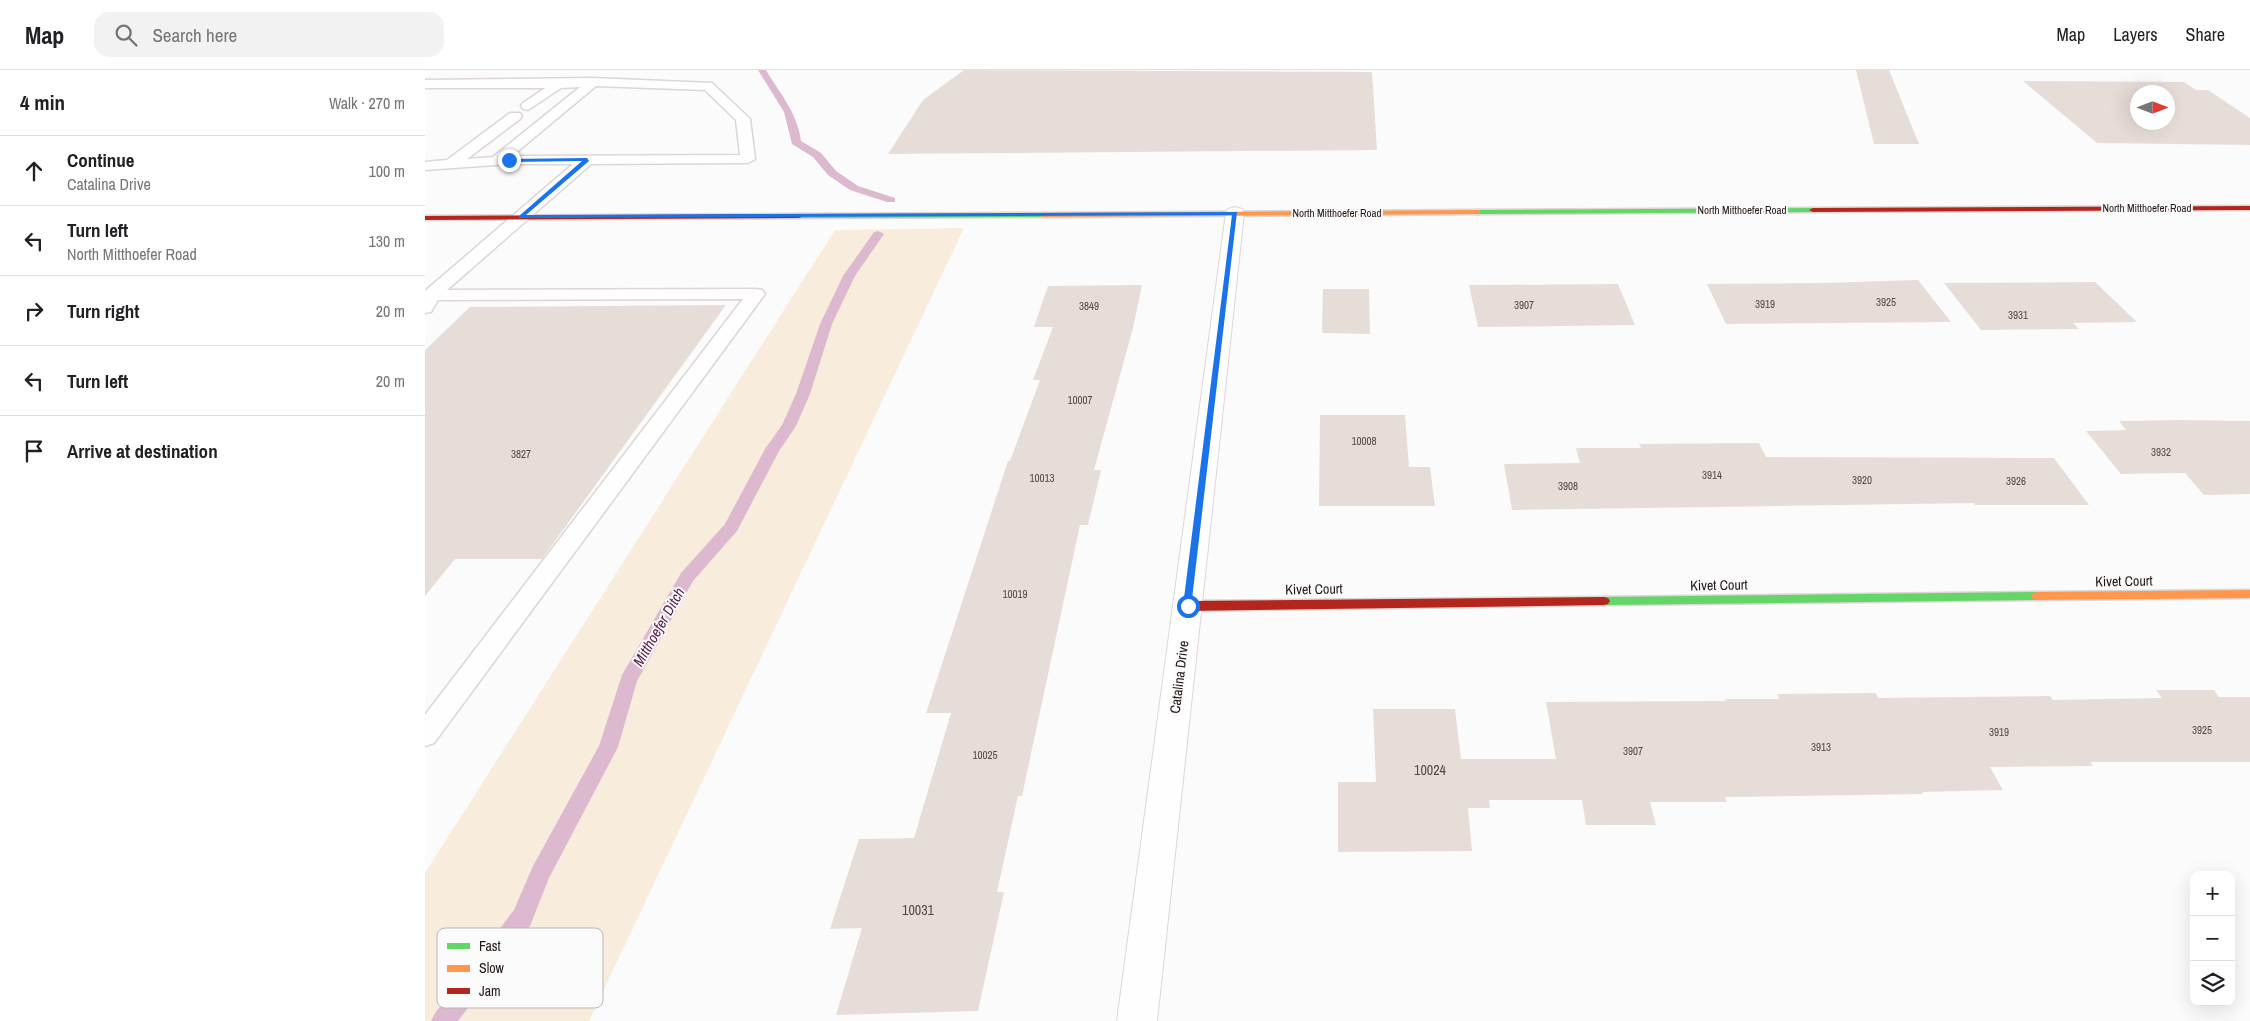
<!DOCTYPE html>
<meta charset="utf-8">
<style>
body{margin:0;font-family:"Archivo Narrow",sans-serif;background:#f2f2f2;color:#202124}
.controls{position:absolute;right:15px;bottom:15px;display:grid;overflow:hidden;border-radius:10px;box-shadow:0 5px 20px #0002}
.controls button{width:45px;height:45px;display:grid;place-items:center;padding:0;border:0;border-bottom:1px solid #e0e0e0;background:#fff;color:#202124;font:25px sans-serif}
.compass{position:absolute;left:1705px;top:15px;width:45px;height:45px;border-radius:50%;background:#fff;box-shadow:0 5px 20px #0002;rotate:90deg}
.stop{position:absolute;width:15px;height:15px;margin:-11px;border:4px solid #1a73e8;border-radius:50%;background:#fff}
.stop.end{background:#1a73e8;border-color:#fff;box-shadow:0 1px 5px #0008}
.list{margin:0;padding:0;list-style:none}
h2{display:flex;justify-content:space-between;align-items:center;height:65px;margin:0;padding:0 20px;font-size:21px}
h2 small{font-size:16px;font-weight:400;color:#757577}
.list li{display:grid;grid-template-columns:32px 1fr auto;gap:15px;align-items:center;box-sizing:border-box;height:70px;padding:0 20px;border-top:1px solid #e0e0e0}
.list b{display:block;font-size:19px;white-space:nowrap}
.list p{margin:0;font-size:16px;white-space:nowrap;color:#757577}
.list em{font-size:16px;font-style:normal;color:#757577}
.icon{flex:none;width:28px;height:28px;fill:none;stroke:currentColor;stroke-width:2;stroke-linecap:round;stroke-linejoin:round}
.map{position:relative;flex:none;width:1825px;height:951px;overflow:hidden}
header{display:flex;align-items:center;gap:30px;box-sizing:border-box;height:70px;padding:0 25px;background:#fff;border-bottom:1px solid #e0e0e0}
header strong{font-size:24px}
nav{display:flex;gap:28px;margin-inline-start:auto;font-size:18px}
.search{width:350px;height:45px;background:#f2f2f2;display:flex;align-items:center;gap:12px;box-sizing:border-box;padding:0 18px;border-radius:15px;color:#757577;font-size:19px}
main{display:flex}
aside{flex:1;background:#fff}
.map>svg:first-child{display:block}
.green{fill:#f8ecdc}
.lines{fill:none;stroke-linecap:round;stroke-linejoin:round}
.stream{fill:#dcb9cf;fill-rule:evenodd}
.building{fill:#e7ddd8;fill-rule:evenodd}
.lane-casing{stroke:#ddd6d5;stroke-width:3}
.street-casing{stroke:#ddd6d5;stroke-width:2}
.fast-casing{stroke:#ddd6d5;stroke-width:3}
.slow-casing{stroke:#ddd6d5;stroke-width:3}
.jam-casing{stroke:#ddd6d5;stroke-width:3}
.lane{fill:#fefefe;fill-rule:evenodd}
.street{fill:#fefefe;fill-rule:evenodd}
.fast{fill:#63d668;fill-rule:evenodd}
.slow{fill:#ff974d;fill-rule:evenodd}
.jam{fill:#b3261e;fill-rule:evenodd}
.route{fill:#1a73e8}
.labels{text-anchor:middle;stroke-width:4;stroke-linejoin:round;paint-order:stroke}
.far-street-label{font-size:11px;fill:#241715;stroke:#fbfbfb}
.number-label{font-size:11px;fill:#554846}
.street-label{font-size:14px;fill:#241715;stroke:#fbfbfb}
.near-number-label{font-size:14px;fill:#554846}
.water-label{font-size:15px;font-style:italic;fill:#571d46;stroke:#fbfbfb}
.key{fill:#fbfbfb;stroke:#bab7b6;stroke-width:1}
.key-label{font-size:14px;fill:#241715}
</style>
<header>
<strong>Map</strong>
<div class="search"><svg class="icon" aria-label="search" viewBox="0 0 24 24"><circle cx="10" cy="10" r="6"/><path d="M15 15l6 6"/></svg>Search here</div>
<nav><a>Map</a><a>Layers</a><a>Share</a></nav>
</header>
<main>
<aside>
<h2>4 min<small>Walk · 270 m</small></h2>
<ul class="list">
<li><svg class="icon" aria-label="ahead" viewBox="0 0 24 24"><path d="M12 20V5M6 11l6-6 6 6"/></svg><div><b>Continue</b><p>Catalina Drive</p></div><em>100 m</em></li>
<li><svg class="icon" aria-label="left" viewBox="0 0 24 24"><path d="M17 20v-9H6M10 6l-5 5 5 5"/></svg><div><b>Turn left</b><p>North Mitthoefer Road</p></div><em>130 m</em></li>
<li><svg class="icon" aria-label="right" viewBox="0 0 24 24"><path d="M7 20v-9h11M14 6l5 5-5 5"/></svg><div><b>Turn right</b></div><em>20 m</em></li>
<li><svg class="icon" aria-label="left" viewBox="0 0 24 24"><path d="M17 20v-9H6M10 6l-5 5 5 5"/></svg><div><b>Turn left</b></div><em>20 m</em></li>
<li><svg class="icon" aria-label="arrive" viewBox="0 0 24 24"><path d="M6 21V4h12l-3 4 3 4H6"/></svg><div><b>Arrive at destination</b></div></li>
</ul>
</aside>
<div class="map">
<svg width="1825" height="951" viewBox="0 0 1825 951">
<rect width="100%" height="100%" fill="#fbfbfb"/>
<path class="green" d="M539,158L164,951H0V803L410,160Z"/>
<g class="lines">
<path class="stream" d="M333,0H341C355,24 372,42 376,71L396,83L411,101L433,116L470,128V132H462L425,120L403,105L388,87L367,74L359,42Z
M453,161L459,164L430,206L407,254L385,324L371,356L354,381L312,461L268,511L212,611L193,677L124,808L105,856L33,951H6L10,943L89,840L108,796L174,676L197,605L256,503L300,454L340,379L357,355L371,324L395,254L418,206L449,162Z"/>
</g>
<path class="building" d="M539,0L947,2L952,80L463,84L498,30Z
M1431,0H1464L1494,74H1449Z
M1598,11L1759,12L1771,20H1783L1825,48V75L1672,73ZM1712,22H1742V52H1712Z
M1493,210L1526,252L1301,254L1282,214L1399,213Z
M1670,212L1712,252L1648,253L1654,259L1556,260L1519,213Z
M1193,214L1210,255L1053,257L1044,215Z
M717,215L708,258L669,400H676L663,455H655L597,726H593L572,822H579L553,941L411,945L437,858L405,859L434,769L489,768L526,643H501L583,391H585L615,310H608L628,257H609L623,216Z
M898,219H944L945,264L897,263Z
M301,235L117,489H30L0,526V280L45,237Z
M895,345H980L984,397H1005L1010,436H894Z
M1757,350L1825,351V424L1779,425L1760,403L1696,404L1661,361L1701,360L1694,351Z
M1334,373L1341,387L1629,388L1664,435H1550L1549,433L1087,440L1079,394L1155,393L1151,378H1216L1214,374Z
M1731,620H1789L1794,627H1825V692H1665L1668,696L1565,697L1578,720L1497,722L1498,724L1300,727L1302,732H1225L1231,755H1161L1157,730H1064L1065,738H1043L1047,781L913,782V712H951L948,639H1030L1036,689H1131L1121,632L1301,631L1300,629H1354L1352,624L1451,623L1453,628L1625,626L1628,630L1737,628Z"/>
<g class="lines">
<defs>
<path id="lane" d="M168,8L287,13L325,49L330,89L323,93L166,94L22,220L331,219L337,220L340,224L9,673L0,676V645L318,229L13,230L6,242L0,243V221L148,94H84L0,100V92L22,90L85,43H95L97,46L95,49L42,89L68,87L155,17L136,18L103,40L98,39L96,36L98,33L120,18H0V10ZM171,16L280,20L311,50L315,85L87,86Z"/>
<path id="street" d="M810,137L817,139L819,143L732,951H692L801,143L803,139Z"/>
<path id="fast" d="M1388,138L1392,140L1391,142L1052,144L1048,142L1052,140Z
M618,143H621V147L374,148L370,146L374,144Z
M1612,522L1616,523L1618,526L1616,529L1612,530L1179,535L1175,534L1173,531L1175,528L1179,527Z"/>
<path id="slow" d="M1052,140H1055V144L618,147L614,145L618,143Z
M1825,520V528L1612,530L1608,529L1606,526L1608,523L1612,522Z"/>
<path id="jam" d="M1825,136V140L1388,142L1384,140L1388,138Z
M377,144L378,146L374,148L0,150V146Z
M1179,527L1183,528L1185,531L1183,534L1179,535L763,541L759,539L757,536L759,533L763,531Z"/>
</defs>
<use href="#lane" class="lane-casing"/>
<use href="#street" class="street-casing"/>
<use href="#fast" class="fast-casing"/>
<use href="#slow" class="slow-casing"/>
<use href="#jam" class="jam-casing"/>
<use href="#lane" class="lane"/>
<use href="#street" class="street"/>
<use href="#fast" class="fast"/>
<use href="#slow" class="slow"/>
<use href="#jam" class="jam"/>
</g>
<path class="route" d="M162,88L164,91L101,145L812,142L766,538L763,539L758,536L807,145L94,148V146L157,91L84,92L83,89Z"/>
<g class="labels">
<g class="far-street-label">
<text x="1722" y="142">North Mitthoefer Road</text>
<text x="1317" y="144">North Mitthoefer Road</text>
<text x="912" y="147">North Mitthoefer Road</text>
</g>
<g class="number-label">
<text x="1461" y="236">3925</text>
<text x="1340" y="238">3919</text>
<text x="1099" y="239">3907</text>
<text x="664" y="240">3849</text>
<text x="1593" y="249">3931</text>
<text x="655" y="334">10007</text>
<text x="939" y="375">10008</text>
<text x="1736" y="386">3932</text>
<text x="96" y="388">3827</text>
<text x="1287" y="409">3914</text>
<text x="617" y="412">10013</text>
<text x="1437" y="414">3920</text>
<text x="1591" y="415">3926</text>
<text x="1143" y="420">3908</text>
<text x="590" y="528">10019</text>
<text x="1777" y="664">3925</text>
<text x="1574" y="666">3919</text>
<text x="1396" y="681">3913</text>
<text x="1208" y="685">3907</text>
<text x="560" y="689">10025</text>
</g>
<g class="street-label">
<text transform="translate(1699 511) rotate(-1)" y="5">Kivet Court</text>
<text transform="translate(1294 515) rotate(-1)" y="5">Kivet Court</text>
<text transform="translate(889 519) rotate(-1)" y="5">Kivet Court</text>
<text transform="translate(754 607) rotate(-83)" y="5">Catalina Drive</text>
</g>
<g class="near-number-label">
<text x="1005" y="705">10024</text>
<text x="493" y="845">10031</text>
</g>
<g class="water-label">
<text transform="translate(234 557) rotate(-60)" y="5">Mitthoefer Ditch</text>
</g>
</g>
<rect x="12" y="858" width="166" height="80" rx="8" class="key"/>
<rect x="22" y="873" width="23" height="6" fill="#63d668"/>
<rect x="22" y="895" width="23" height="7" fill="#ff974d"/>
<rect x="22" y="918" width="23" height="6" fill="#b3261e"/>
<g class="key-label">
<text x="54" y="881">Fast</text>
<text x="54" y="903">Slow</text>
<text x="54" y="926">Jam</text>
</g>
</svg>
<div class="controls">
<button>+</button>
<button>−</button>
<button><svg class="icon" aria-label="layers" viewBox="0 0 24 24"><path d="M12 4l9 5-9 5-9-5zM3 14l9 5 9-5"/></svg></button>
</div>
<svg class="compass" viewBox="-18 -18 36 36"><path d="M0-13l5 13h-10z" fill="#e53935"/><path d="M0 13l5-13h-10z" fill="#757577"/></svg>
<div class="stop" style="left:763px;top:536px"></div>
<div class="stop end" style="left:84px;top:90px"></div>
</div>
</main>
